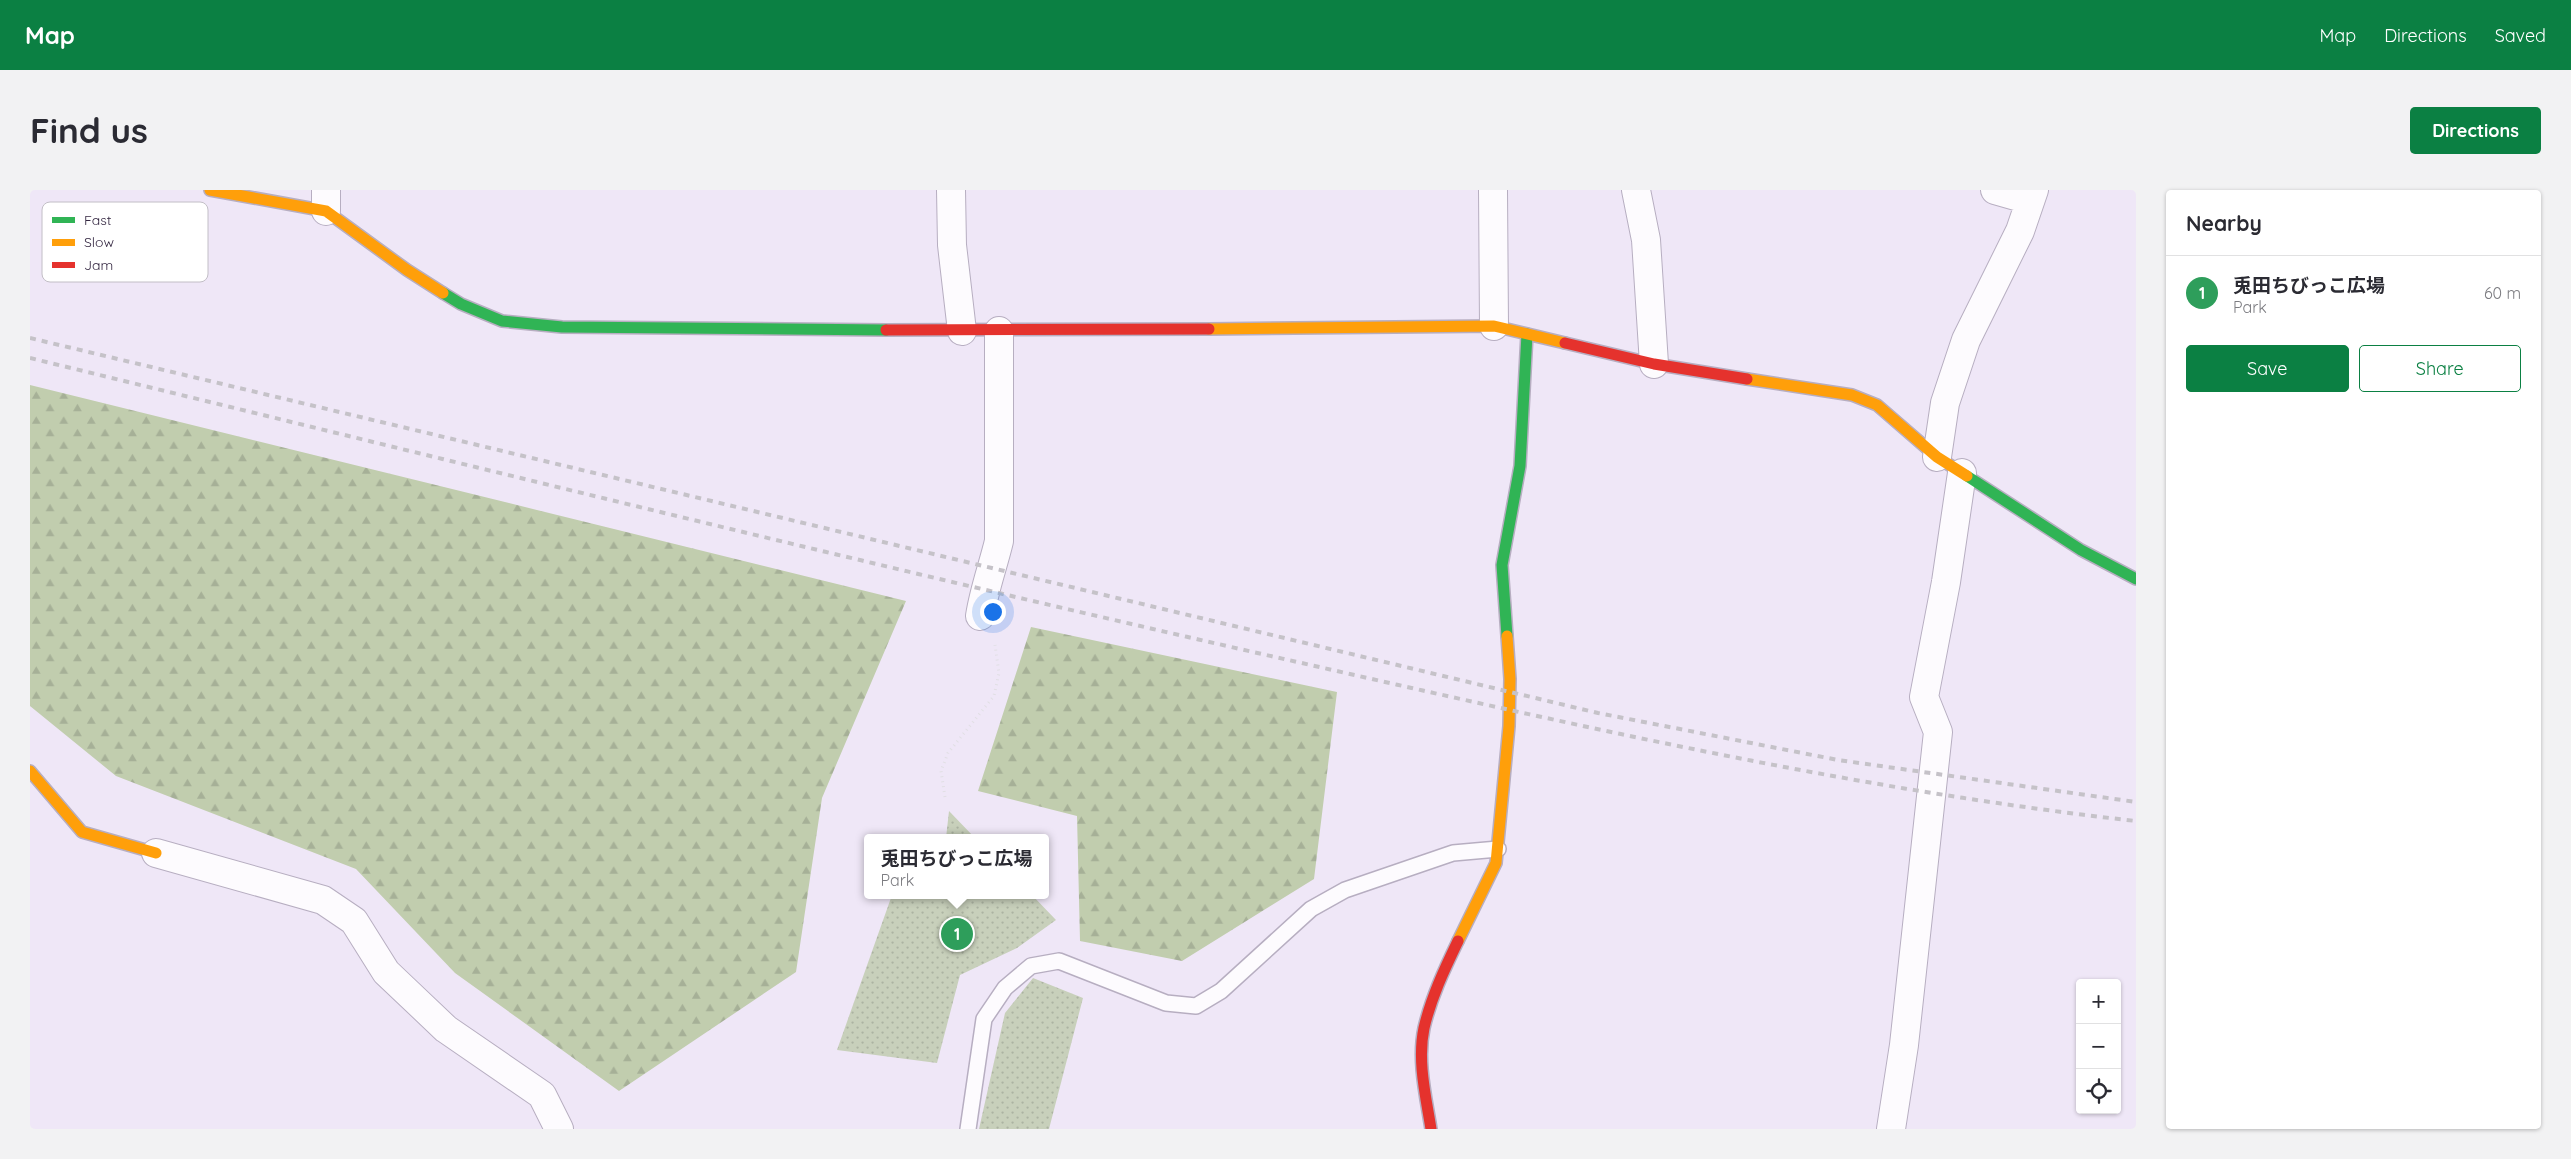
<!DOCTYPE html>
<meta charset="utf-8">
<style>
body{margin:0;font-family:Quicksand,"Noto Sans JP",sans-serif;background:#f2f2f3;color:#2b2b33}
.controls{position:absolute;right:15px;bottom:15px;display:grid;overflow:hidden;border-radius:5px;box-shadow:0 1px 4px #0004}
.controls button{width:45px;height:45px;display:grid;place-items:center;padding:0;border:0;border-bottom:1px solid #e1e1e2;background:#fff;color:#2b2b33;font:25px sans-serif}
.you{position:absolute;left:962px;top:421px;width:18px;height:18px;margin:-12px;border:4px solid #fff;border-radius:50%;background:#1a73e8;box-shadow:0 0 0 8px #1a73e833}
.badge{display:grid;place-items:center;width:32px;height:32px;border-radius:50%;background:#0b8043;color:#fff;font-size:16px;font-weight:700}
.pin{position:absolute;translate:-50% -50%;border:2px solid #fff;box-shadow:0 1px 5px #0006}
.popup{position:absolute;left:834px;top:644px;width:185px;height:65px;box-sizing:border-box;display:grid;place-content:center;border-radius:5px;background:#fff;filter:drop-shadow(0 1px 4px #0005);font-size:16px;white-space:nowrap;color:#7c7c81}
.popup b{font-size:19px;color:#2b2b33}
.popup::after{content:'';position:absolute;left:50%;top:100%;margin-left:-10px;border:10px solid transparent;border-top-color:#fff}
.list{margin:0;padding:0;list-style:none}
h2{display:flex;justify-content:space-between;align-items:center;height:65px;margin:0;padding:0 20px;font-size:21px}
h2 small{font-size:16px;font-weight:400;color:#7c7c81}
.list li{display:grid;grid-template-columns:32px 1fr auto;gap:15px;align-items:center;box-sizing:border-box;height:75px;padding:0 20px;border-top:1px solid #e1e1e2}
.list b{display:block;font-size:19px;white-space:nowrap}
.list p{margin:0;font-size:16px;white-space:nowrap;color:#7c7c81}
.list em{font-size:16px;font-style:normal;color:#7c7c81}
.actions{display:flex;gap:10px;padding:15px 20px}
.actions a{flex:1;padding:11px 0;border:1px solid #0b8043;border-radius:5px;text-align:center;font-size:18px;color:#0b8043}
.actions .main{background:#0b8043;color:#fff}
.icon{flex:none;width:28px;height:28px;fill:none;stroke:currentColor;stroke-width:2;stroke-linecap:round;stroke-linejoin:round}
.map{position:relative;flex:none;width:2106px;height:939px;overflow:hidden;border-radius:5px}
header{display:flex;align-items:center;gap:30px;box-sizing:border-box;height:70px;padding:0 25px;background:#0b8043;color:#fff}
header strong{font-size:24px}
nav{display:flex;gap:28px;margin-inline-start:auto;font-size:18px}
.intro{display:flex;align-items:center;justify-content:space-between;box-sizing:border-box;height:120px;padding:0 30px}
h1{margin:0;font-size:35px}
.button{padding:12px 22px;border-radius:5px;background:#0b8043;color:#fff;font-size:18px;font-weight:700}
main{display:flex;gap:30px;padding:0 30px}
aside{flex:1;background:#fff;border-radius:5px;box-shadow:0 1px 4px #0004}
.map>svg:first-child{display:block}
.forest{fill:url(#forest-firs)}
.park{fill:url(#park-dots)}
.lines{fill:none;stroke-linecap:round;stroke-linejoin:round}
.lane-casing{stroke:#b7aec1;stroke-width:18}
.street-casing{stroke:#b7aec1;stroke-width:30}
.fast-casing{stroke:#b7aec1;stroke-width:14}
.slow-casing{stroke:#b7aec1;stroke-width:14}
.jam-casing{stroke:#b7aec1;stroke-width:14}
.path{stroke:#e1dfe4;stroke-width:3;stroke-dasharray:1 4;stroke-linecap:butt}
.lane{stroke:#fdfbfe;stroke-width:15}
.street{stroke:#fdfbfe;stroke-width:28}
.fast{stroke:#30b455;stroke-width:11}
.slow{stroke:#ff9f0a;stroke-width:11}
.jam{stroke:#e5322d;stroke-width:11}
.rail{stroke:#c5c2c8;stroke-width:4;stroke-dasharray:6 6;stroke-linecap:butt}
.key{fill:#fff;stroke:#c2bec6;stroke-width:1}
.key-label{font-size:14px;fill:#342741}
</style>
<header>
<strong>Map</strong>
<nav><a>Map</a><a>Directions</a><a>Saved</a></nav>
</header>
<div class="intro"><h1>Find us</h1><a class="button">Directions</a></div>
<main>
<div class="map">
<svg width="2106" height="939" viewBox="0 0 2106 939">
<defs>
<pattern id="forest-firs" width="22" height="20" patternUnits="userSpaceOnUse" patternTransform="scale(1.25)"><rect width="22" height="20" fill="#c1cdae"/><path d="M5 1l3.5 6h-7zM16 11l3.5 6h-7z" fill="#a6b097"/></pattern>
<pattern id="park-dots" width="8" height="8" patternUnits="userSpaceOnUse" patternTransform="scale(1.25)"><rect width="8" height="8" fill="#c8d0bb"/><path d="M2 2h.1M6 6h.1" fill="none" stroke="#acb3a2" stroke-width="1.8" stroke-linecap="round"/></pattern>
</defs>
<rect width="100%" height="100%" fill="#efe7f7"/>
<path class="forest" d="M0,195L876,411L792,608L766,782L589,901L425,783L326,679L86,586L0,516Z
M1001,437L1307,502L1284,689L1152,771L1050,751L1047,626L948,601Z"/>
<path class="park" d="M919,621L945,648H916Z
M862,705H896L908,709L909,705H1002L1026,730L987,758L930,785L907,873L807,860Z
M1003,788L1053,808L1019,939H949L975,823Z"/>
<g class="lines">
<defs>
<path id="lane" d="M938,939L954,829L975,798L1001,776L1029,771L1136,813L1166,816L1191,801L1281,719L1315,700L1423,663L1468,659"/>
<path id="street" d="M921,0L922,55L932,141
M1463,0L1464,136
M1606,0L1616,50L1624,174
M1965,0L2000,10
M296,21V0
M1907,267L1915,213L1936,150L1990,41L2004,0
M950,426C954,400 963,376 969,351V141
M126,663L293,710L324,731L356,782L416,839L512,905L529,939
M1861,939L1874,855L1908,542L1894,507L1916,392L1932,283"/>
<path id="fast" d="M413,103L431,114L472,131L532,137L856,140
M1937,286L2051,360L2106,389
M1477,446L1472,375L1490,276L1497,144"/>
<path id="slow" d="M180,0L296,21L377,80L413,103
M1179,139L1464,136L1535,153
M1717,189L1822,205L1847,215L1907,267L1937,286
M0,581L52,642L126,663
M1428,751L1466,673L1479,536L1480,489L1477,446"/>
<path id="jam" d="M856,140L1179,139
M1535,153L1624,174L1717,189
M1401,939C1396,907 1387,871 1394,838C1401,808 1414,780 1428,751"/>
</defs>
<use href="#lane" class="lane-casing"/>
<use href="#street" class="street-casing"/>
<use href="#fast" class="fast-casing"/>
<use href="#slow" class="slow-casing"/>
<use href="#jam" class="jam-casing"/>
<path class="path" d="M915,607L911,581L918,563L964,506L969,483L965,455"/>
<use href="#lane" class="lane"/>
<use href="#street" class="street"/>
<use href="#fast" class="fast"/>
<use href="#slow" class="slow"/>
<use href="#jam" class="jam"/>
<path class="rail" d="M0,148L1568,523L1808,570L2106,612
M0,168C418,270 835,374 1254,469C1536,533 1818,599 2106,631"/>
</g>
<rect x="12" y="12" width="166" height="80" rx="8" class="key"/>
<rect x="22" y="27" width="23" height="6" fill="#30b455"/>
<rect x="22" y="49" width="23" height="7" fill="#ff9f0a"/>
<rect x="22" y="72" width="23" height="6" fill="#e5322d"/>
<g class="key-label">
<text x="54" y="35">Fast</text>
<text x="54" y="57">Slow</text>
<text x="54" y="80">Jam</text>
</g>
</svg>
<div class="controls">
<button>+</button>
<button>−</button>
<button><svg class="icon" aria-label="locate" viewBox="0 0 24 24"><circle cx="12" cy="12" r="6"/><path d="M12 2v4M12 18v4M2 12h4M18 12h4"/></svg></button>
</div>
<div class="you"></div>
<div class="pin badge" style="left:927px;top:744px;background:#2e9e5b">1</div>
<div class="popup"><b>兎田ちびっこ広場</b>Park</div>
</div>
<aside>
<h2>Nearby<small></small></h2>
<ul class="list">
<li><span class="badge" style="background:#2e9e5b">1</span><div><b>兎田ちびっこ広場</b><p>Park</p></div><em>60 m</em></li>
</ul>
<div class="actions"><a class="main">Save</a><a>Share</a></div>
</aside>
</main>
